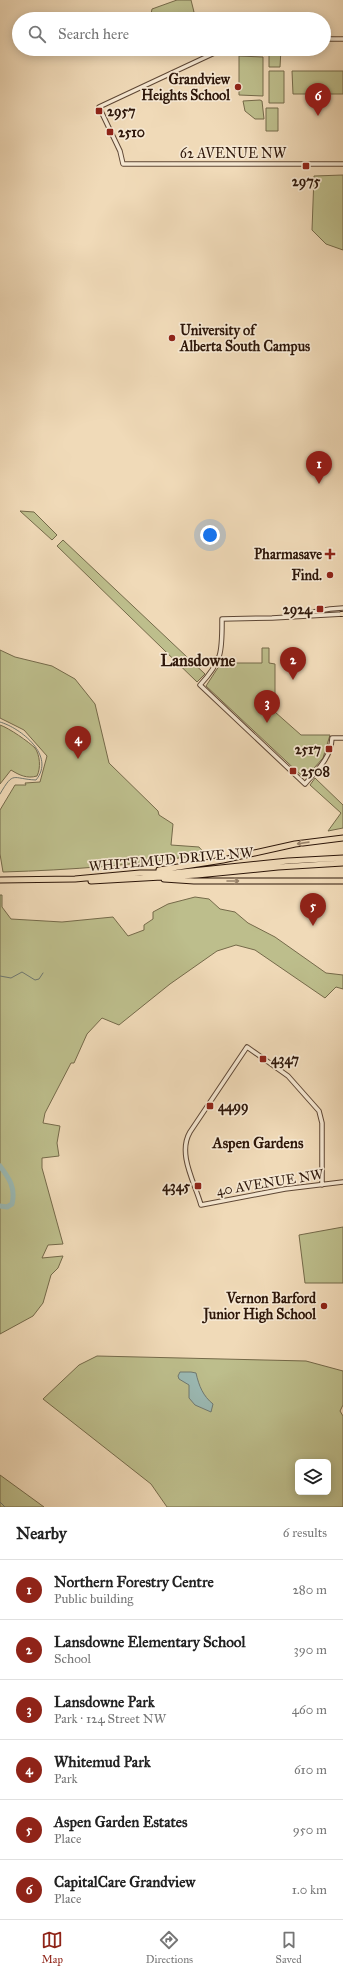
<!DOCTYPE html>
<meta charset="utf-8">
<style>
body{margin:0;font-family:"IM FELL Great Primer",serif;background:#f2f2f2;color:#222}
.controls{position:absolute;right:12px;bottom:12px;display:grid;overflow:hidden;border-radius:6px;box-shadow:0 2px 10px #0003}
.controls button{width:36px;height:36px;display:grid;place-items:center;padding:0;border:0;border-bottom:1px solid #e0e0e0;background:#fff;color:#222;font:20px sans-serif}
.you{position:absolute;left:210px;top:535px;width:14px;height:14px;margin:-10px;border:3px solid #fff;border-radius:50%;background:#1a73e8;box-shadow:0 0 0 6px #1a73e833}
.badge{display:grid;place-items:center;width:26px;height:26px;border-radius:50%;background:#8f2418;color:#fff;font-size:13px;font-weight:700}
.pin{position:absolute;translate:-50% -33px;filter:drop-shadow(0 1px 2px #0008)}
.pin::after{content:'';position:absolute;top:21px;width:14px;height:12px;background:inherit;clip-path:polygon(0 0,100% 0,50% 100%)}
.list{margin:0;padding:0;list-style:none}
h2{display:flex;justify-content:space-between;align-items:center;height:52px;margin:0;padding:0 16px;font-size:17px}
h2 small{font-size:13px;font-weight:400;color:#767676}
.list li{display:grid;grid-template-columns:26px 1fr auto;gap:12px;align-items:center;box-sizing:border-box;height:60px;padding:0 16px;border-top:1px solid #e0e0e0}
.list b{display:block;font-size:15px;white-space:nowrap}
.list p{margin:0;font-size:13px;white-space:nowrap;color:#767676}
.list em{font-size:13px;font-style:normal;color:#767676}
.icon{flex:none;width:22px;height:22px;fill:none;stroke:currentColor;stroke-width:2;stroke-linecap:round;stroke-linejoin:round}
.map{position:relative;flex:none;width:343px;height:1507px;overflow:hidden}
.search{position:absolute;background:#fff;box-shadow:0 2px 10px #0003;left:12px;right:12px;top:12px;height:44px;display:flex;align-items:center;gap:10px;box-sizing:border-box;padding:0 14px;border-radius:22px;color:#767676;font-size:15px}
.sheet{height:412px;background:#fff}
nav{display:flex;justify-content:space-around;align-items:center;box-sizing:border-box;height:56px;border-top:1px solid #e0e0e0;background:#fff;font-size:11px;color:#767676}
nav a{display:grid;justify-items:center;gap:2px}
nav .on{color:#8f2418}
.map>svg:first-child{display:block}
.green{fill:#bdbe8c;stroke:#756a4a;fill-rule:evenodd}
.water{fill:#9bbab5;stroke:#6f7870}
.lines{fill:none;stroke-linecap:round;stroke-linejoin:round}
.stream{stroke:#6f7870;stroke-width:1}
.river{stroke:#9bbab5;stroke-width:5}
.minor-casing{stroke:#5e4735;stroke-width:5.5}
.major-casing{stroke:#2d1609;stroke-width:6}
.highway-casing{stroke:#2d1609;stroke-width:7}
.minor{stroke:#f5e7d1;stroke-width:3.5}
.major{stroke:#f0dab8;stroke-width:4.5}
.highway{stroke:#f0dab8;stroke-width:5}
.oneway{stroke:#988269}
.poi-dot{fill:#8f2418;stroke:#f5e7d1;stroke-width:1.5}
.labels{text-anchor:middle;stroke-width:3.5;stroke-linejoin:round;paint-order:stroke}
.poi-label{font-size:14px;font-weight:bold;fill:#2d1609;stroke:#f5e7d1;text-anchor:end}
.street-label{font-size:14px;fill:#2d1609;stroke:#f5e7d1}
.neighbourhood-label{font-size:15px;font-weight:bold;fill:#2d1609;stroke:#f5e7d1}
.quarter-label{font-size:16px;font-weight:bold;fill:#2d1609;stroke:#f5e7d1}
</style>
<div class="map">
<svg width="343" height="1507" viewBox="0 0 343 1507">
<rect width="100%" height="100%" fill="#f0dab8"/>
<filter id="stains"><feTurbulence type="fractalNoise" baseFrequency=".005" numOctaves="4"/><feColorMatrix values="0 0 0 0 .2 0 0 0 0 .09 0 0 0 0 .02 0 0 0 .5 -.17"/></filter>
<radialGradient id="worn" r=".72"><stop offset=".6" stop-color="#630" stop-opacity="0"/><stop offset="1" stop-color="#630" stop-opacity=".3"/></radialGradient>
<path class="green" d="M177,0H191L194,12L179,19H154L151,14L152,9Z
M269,49H281L280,67H269Z
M239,56L263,57V96L239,95Z
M269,71H284V103H269Z
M292,71H343V94H293Z
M260,100L262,101L264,119H255L245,111L243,101Z
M266,108H278V131H266Z
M343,175V250L326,244L312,230L314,176Z
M20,511L34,512L57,535L52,540Z
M63,540L205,674L197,682L57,546Z
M262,648H269V663L275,664V712L301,735H330L323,758L306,777H303L206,686L221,663H262Z
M0,650L15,657L52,666L75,679L95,704L109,763L158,811L159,815L173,824L171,845L199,847L205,854C138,865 71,870 3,872L0,854V810L15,785H26L25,783L40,782L47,756L24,730L0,718Z
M0,725C9,728 29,742 35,748C40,755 41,768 37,776C27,779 19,775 11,770L0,784Z
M315,778L343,805V828L328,831L341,813L310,785Z
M0,895H2V907L11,919L62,922L113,917L128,936L144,930V925L153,919V912L168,904L195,897L209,899L220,909L235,912L248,923L275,937L326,973L343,975V989L336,987L325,998L255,950L236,945L217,951L170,984L119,1025L102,1018L87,1034L74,1063H71L45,1113L43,1123L60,1126L57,1143L59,1156L42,1158V1168L63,1244L48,1245L42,1258L63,1256L58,1268L51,1275L43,1303L33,1316L0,1334Z
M343,1227V1283H305L299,1235Z
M97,1356L306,1361L343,1371V1405L340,1411L343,1416V1507H167L151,1484L43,1399L79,1365ZM298,1462H328V1492H298Z
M0,1475L44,1507H0Z"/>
<path class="water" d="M180,1372H191L196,1373C199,1386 203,1396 213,1404L211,1412L195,1405L189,1398V1385L179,1379L178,1376Z"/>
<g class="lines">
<path class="stream" d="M0,722C21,728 56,756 36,780C12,779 14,770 0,794
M0,976L11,978L22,972L35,980L39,979L43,973
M0,1502L5,1507"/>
<path class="river" d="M0,1166C9,1178 16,1188 12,1204L7,1207L0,1206"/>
<defs>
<path id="minor" d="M324,39H343
M223,49L99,107L120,151L123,164H343
M343,614L272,618L222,619C222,651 223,660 200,685L305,784C317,770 331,758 332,738H343
M291,616L330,609L343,608
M322,1185V1123L319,1111L288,1076L247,1047L190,1132C177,1154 195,1183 201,1205L285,1189L343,1182"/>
<path id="major" d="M342,614H343"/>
<path id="highway" d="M159,870L223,860L295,844L343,838
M164,879L194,881H343
M0,880L75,879L140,873H173L288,861L343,858
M91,881L197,875L278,867L343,863"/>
</defs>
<use href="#minor" class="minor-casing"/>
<use href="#major" class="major-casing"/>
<use href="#highway" class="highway-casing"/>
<use href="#minor" class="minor"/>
<use href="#major" class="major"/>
<use href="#highway" class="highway"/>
</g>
<defs><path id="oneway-shaft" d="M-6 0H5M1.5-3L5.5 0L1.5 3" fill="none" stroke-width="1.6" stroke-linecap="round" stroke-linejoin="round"/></defs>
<g class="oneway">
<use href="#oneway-shaft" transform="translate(303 843) rotate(172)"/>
<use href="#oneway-shaft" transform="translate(233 881)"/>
</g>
<g class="poi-dot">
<circle cx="238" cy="87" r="4"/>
<rect x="95" y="107" width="8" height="8" rx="2"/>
<rect x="106" y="128" width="8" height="8" rx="2"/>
<rect x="302" y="162" width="8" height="8" rx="2"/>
<circle cx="172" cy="338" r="4"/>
<path d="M328 548h4v4h4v4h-4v4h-4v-4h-4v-4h4z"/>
<circle cx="330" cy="575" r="4"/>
<rect x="316" y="605" width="8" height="8" rx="2"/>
<rect x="325" y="745" width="8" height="8" rx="2"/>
<rect x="289" y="767" width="8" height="8" rx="2"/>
<rect x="259" y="1055" width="8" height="8" rx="2"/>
<rect x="206" y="1102" width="8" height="8" rx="2"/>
<rect x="194" y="1182" width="8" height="8" rx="2"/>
<circle cx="324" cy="1306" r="4"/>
</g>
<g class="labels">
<g class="poi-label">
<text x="230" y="84">Grandview<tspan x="230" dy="16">Heights School</tspan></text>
<text x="107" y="116" text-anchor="start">2957</text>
<text x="118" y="137" text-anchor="start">2510</text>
<text x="306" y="186" text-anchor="middle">2975</text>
<text x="180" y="335" text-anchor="start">University of<tspan x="180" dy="16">Alberta South Campus</tspan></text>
<text x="322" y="559">Pharmasave</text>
<text x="322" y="580">Find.</text>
<text x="312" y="614">2924</text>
<text x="321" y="754">2517</text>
<text x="301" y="776" text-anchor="start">2508</text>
<text x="271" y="1064" text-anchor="start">4347</text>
<text x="218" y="1111" text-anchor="start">4499</text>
<text x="190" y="1191">4345</text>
<text x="316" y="1303">Vernon Barford<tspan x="316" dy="16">Junior High School</tspan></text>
</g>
<g class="street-label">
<text x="233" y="158">62 AVENUE NW</text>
<text transform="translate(171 859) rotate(-5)" y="5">WHITEMUD DRIVE NW</text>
<text transform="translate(270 1182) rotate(-9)" y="5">40 AVENUE NW</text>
</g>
<g class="neighbourhood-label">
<text x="258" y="1148">Aspen Gardens</text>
</g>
<g class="quarter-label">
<text x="198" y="666">Lansdowne</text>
</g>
</g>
<rect width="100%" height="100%" filter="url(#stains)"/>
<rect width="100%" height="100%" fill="url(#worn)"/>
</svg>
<div class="controls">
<button><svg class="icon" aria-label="layers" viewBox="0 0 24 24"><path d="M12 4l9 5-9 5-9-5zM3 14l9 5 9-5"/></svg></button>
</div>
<div class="you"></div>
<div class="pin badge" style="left:319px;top:484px">1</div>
<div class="pin badge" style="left:293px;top:680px">2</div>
<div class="pin badge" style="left:267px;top:723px">3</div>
<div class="pin badge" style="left:78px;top:759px">4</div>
<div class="pin badge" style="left:313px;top:926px">5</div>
<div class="pin badge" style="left:318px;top:116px">6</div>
<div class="search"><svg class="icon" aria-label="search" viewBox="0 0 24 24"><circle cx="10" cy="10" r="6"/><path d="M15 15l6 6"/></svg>Search here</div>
</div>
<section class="sheet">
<h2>Nearby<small>6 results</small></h2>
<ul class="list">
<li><span class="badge">1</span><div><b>Northern Forestry Centre</b><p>Public building</p></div><em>280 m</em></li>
<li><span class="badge">2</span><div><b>Lansdowne Elementary School</b><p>School</p></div><em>390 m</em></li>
<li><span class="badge">3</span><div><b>Lansdowne Park</b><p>Park · 124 Street NW</p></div><em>460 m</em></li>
<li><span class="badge">4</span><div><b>Whitemud Park</b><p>Park</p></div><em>610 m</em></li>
<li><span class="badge">5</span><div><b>Aspen Garden Estates</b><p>Place</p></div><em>950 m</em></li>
<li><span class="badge">6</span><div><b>CapitalCare Grandview</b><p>Place</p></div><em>1.0 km</em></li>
</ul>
</section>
<nav>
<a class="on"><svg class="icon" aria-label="map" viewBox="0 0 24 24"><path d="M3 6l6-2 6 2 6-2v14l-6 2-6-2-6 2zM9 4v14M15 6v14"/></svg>Map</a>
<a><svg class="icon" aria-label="directions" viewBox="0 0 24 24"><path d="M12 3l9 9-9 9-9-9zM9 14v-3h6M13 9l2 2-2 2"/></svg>Directions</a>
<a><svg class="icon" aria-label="saved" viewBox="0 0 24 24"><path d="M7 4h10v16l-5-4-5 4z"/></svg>Saved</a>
</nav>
